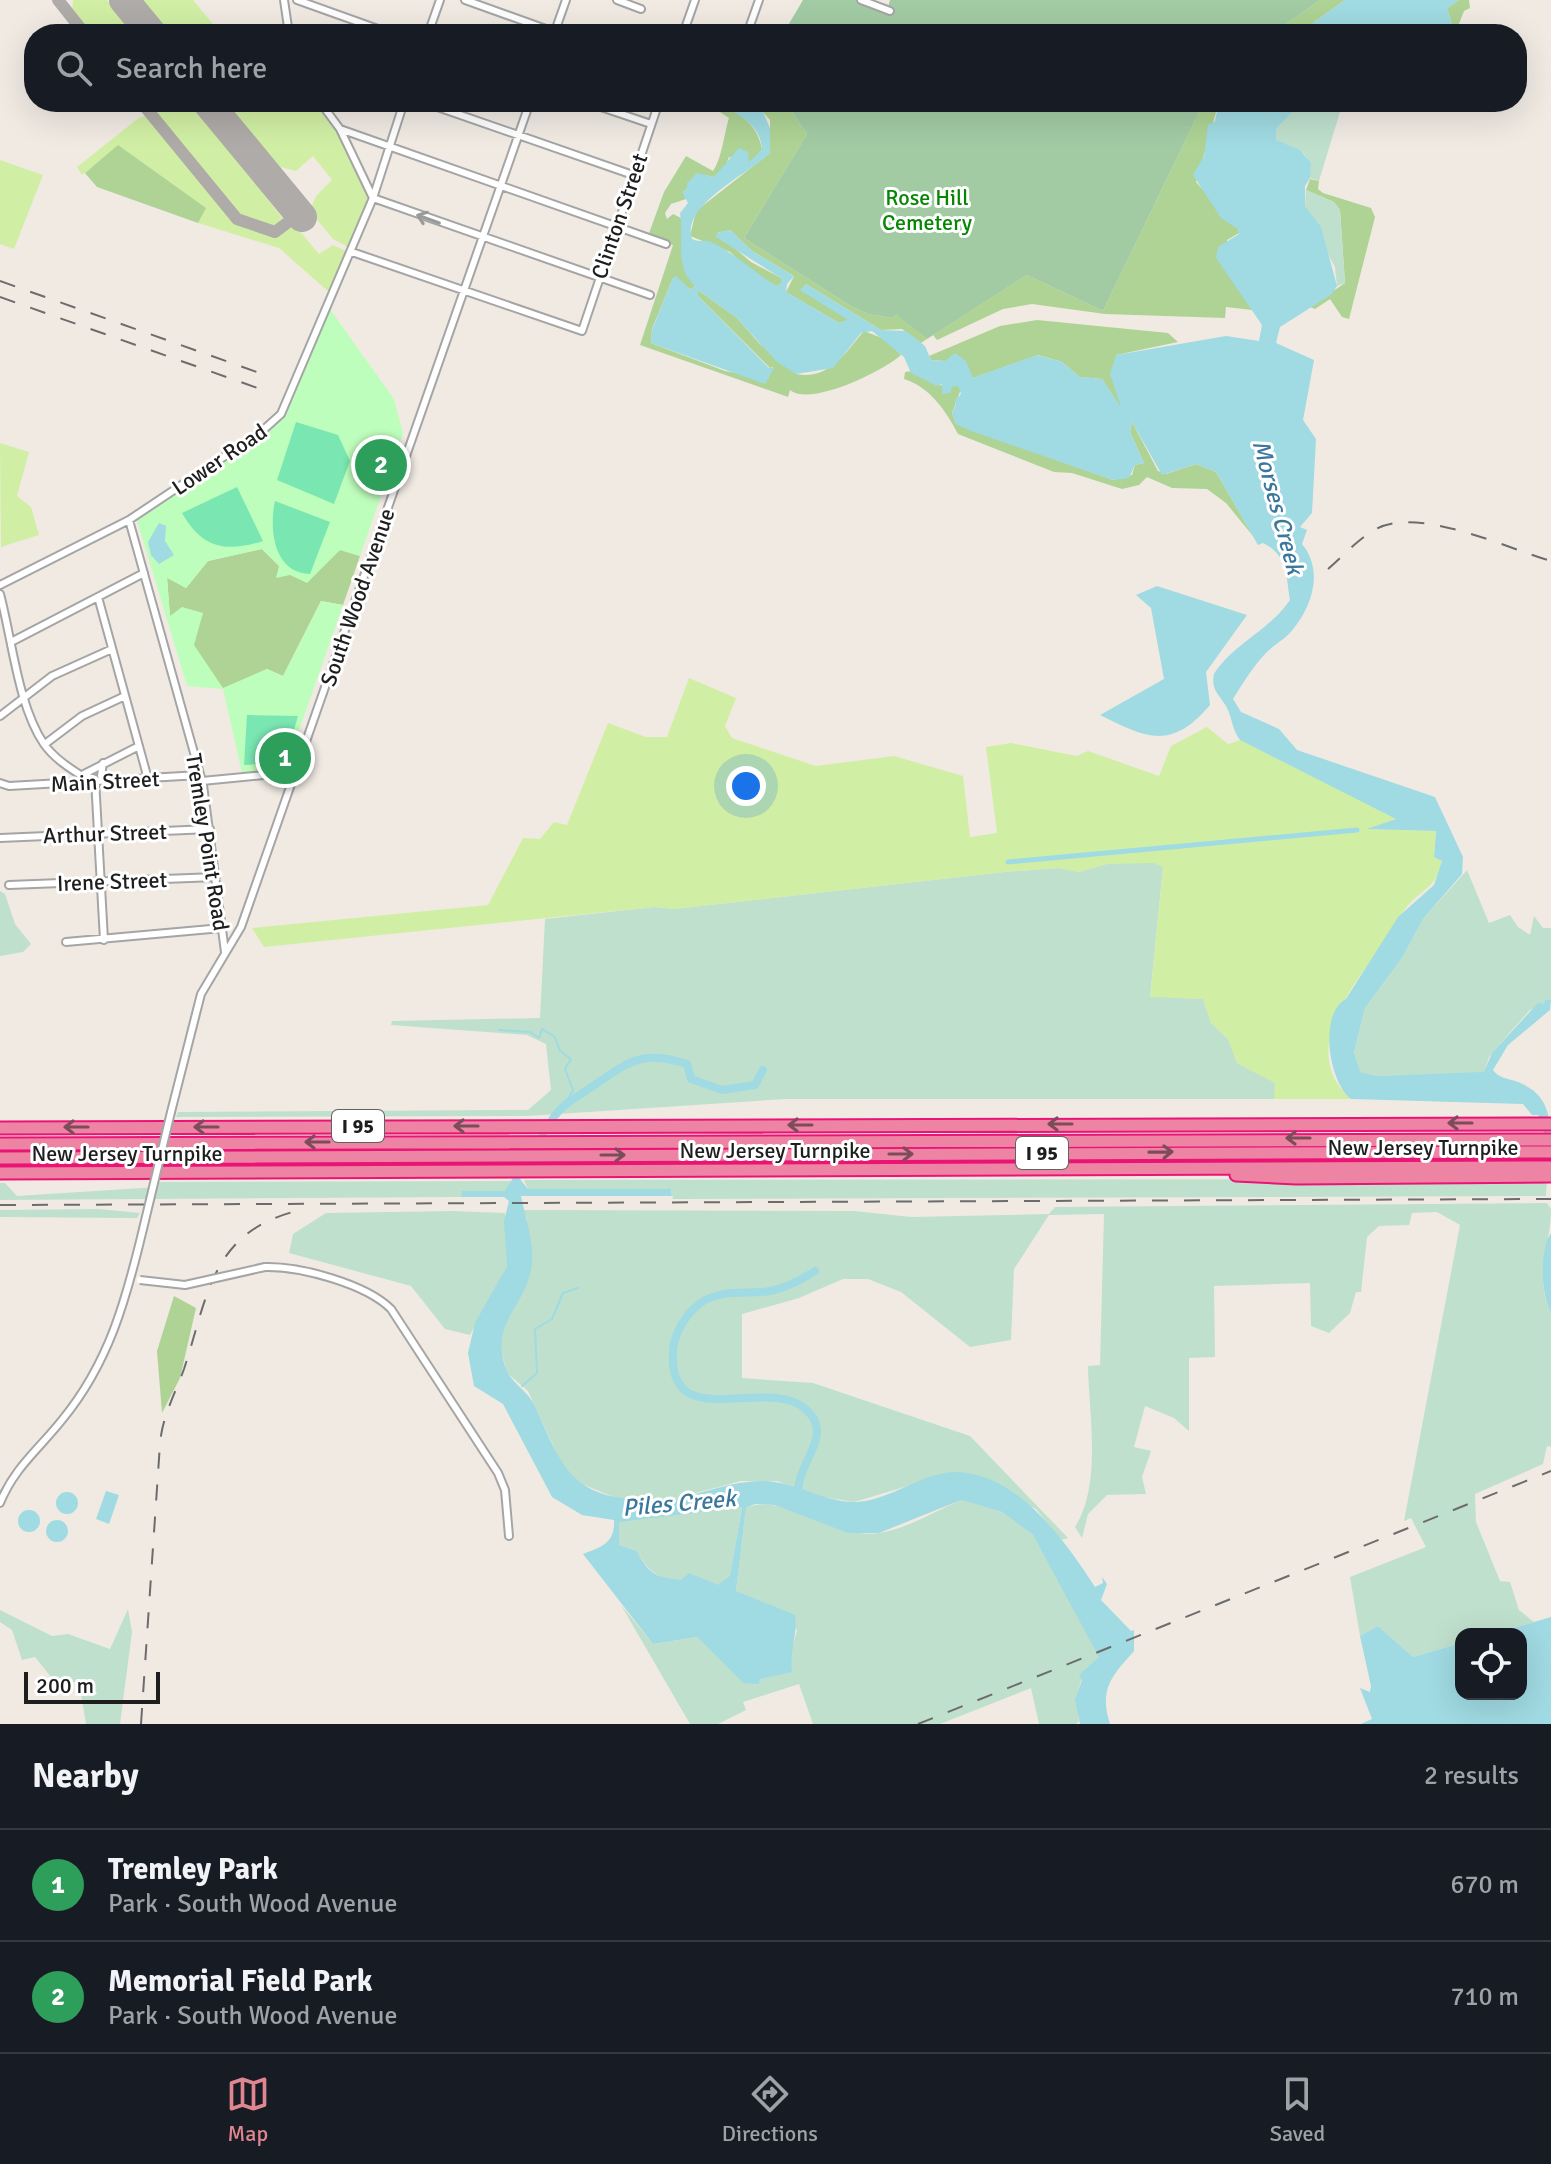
<!DOCTYPE html>
<meta charset="utf-8">
<style>
body{margin:0;font-family:Signika,sans-serif;background:#242831;color:#f1f3f6}
.controls{position:absolute;right:24px;bottom:24px;display:grid;overflow:hidden;border-radius:16px;box-shadow:0 8px 32px #0002}
.controls button{width:72px;height:72px;display:grid;place-items:center;padding:0;border:0;border-bottom:2px solid #363941;background:#171b24;color:#f1f3f6;font:40px sans-serif}
.scale{position:absolute;left:24px;bottom:20px;width:136px;box-sizing:border-box;padding-left:8px;border:4px solid #1e1e1e;border-top:0;font-size:22px;line-height:28px;white-space:nowrap;color:#1e1e1e;-webkit-text-stroke:6px #fff;paint-order:stroke}
.you{position:absolute;left:746px;top:786px;width:28px;height:28px;margin:-20px;border:6px solid #fff;border-radius:50%;background:#1a73e8;box-shadow:0 0 0 12px #1a73e833}
.badge{display:grid;place-items:center;width:52px;height:52px;border-radius:50%;background:#e08691;color:#fff;font-size:26px;font-weight:700}
.pin{position:absolute;translate:-50% -50%;border:4px solid #fff;box-shadow:0 2px 8px #0006}
.list{margin:0;padding:0;list-style:none}
h2{display:flex;justify-content:space-between;align-items:center;height:104px;margin:0;padding:0 32px;font-size:34px}
h2 small{font-size:26px;font-weight:400;color:#9ea1a6}
.list li{display:grid;grid-template-columns:52px 1fr auto;gap:24px;align-items:center;box-sizing:border-box;height:112px;padding:0 32px;border-top:2px solid #363941}
.list b{display:block;font-size:30px;white-space:nowrap}
.list p{margin:0;font-size:26px;white-space:nowrap;color:#9ea1a6}
.list em{font-size:26px;font-style:normal;color:#9ea1a6}
.icon{flex:none;width:44px;height:44px;fill:none;stroke:currentColor;stroke-width:2;stroke-linecap:round;stroke-linejoin:round}
.map{position:relative;flex:none;width:1551px;height:1724px;overflow:hidden}
.search{position:absolute;background:#171b24;box-shadow:0 8px 32px #0002;left:24px;right:24px;top:24px;height:88px;display:flex;align-items:center;gap:20px;box-sizing:border-box;padding:0 28px;border-radius:32px;color:#9ea1a6;font-size:30px}
.sheet{height:328px;background:#171b24}
nav{display:flex;justify-content:space-around;align-items:center;box-sizing:border-box;height:112px;border-top:2px solid #363941;background:#171b24;font-size:22px;color:#9ea1a6}
nav a{display:grid;justify-items:center;gap:4px}
nav .on{color:#e08691}
.map>svg:first-child{display:block}
.grass{fill:#d1efa4}
.forest{fill:#aed394}
.wetland{fill:#bfe0cd}
.cemetery{fill:#a2cba4}
.park{fill:#befebc}
.pitch{fill:#7ae6b1}
.water{fill:#a0dae2;fill-rule:evenodd}
.lines{fill:none;stroke-linecap:round;stroke-linejoin:round}
.stream{stroke:#a0dae2;stroke-width:2}
.canal{stroke:#a0dae2;stroke-width:5}
.river{stroke:#a0dae2;stroke-width:8}
.taxiway{stroke:#aeaba8;stroke-width:12}
.runway{stroke:#aeaba8;stroke-width:30}
.minor-casing{stroke:#a5a5a5;stroke-width:10}
.motorway-casing{stroke:#ea1475;stroke-width:15}
.minor{stroke:#fff;stroke-width:6}
.motorway{stroke:#ee84a3;stroke-width:11}
.rail{stroke:#6c6c6c;stroke-width:2;stroke-dasharray:16 16;stroke-linecap:butt}
.minor-bridge-casing{stroke:#a5a5a5;stroke-width:10;stroke-linecap:butt}
.minor-bridge{stroke:#fff;stroke-width:6}
.oneway{stroke:#9a9a9a}
.oneway2{stroke:#7c4c5a}
.labels{text-anchor:middle;stroke-width:6;stroke-linejoin:round;paint-order:stroke}
.shield{fill:#fff;stroke:#626262;stroke-width:2}
.shield-label{font-size:20px;font-weight:bold;fill:#1e1e1e}
.park-label{font-size:22px;fill:#058702;stroke:#fff}
.street-label{font-size:22px;fill:#1e1e1e;stroke:#fff}
.water-label{font-size:24px;font-style:italic;fill:#3b779d;stroke:#fff}
</style>
<div class="map">
<svg width="1551" height="1724" viewBox="0 0 1551 1724">
<rect width="100%" height="100%" fill="#f0eae3"/>
<path class="grass" d="M73,0H107L134,34H90L72,12Z
M140,0H193L218,30L228,34H168Z
M146,102H190L284,220L273,226L238,213Z
M224,102H314C330,123 368,174 367,200C366,216 354,233 348,247L333,239L310,211L316,196L332,180L313,156L296,171L276,166Z
M148,116L237,222L275,234L293,223L319,254L333,245L346,251L330,293L279,248L198,223L205,208L118,146L82,175L77,167L140,117Z
M0,160L43,175L14,249L0,244Z
M0,443L29,452L17,496L31,507L39,535L1,547Z
M689,678L736,698L725,726L732,738L816,766L894,756L963,776L970,837L997,833L986,747L1011,743L1077,756L1088,751L1159,776L1171,746L1207,727L1228,744L1240,740L1397,819L1370,829L1436,831L1434,856L1442,861C1435,888 1427,886 1410,903C1399,915 1392,931 1383,944C1353,986 1297,1052 1351,1099H1274V1083L1237,1063L1228,1039L1211,1023L1203,999L1150,998L1163,868L1107,864L1079,872L1058,868L1005,872L675,909L655,907L264,947L252,928L488,905L523,838L540,839L554,822L567,825L608,723L646,737H667Z"/>
<path class="forest" d="M1320,0H1345L1313,23L1312,34H1272Z
M1459,0H1469L1470,8L1464,11L1455,34H1450L1452,25L1447,8Z
M705,102C730,102 759,123 762,150L749,163L729,157L726,165L714,177C691,170 694,185 683,192L686,199L671,204L665,213L667,219L673,214L681,218C686,243 679,262 695,285L692,290L673,278L652,329L651,343L725,371L768,379L773,367L770,368L698,296V290L737,318L759,343L796,374C830,381 847,350 864,331L887,340L901,355C882,372 809,407 790,390L788,397L640,345L673,245L648,236L664,192L686,156L713,171C722,158 724,134 729,118Z
M754,102H785L807,134L744,238L849,305L868,314L892,318L896,313L927,339L921,343L902,329L881,330L806,284L801,290L849,320L839,323L786,292L794,276L752,251L730,230L717,233L751,262L781,278V284L776,286L751,271L730,252L690,236L696,211L770,153V120Z
M1204,102H1219L1196,182L1238,229L1239,233L1227,240V270L1252,310L1226,307L1225,318L1105,314L1032,304L1003,309L937,340L933,335L1027,275L1103,311Z
M118,145L206,208L198,223L97,187L85,173Z
M1310,179L1319,181L1318,189L1323,193L1371,208L1375,217L1349,319L1342,317L1330,299L1315,309L1310,307L1345,283L1340,210L1334,202L1306,190Z
M1037,320L1168,333L1178,342L1116,355L1123,411L1102,379L1080,377L1062,362L1038,355L973,378L945,361L931,360L929,356L1000,326Z
M912,371L936,385L958,386L961,389L952,413L956,424L1113,480L1132,475L1135,465L1144,463L1130,432L1132,422L1158,471L1166,474L1196,464L1216,472L1253,536L1226,503L1207,489L1172,488L1147,477L1139,485L1122,489L1072,473L1054,472L958,434C946,411 930,387 904,379L905,372Z
M262,549L279,566L341,550L360,556L343,605L321,601L283,676L267,669L223,689L170,616L167,577L186,588L208,561Z
M174,1296L196,1308L180,1378L162,1413L157,1351Z"/>
<path class="wetland" d="M1302,102H1343L1319,181L1310,178C1310,143 1296,155 1276,140V129Z
M1306,190L1334,202L1340,210L1345,283L1337,286L1335,267L1323,245L1322,232L1305,206Z
M1153,863L1163,867L1150,997L1203,999L1211,1023L1228,1039L1237,1063L1275,1083L1274,1099H785L527,1116L176,1117L178,1112L528,1110L551,1090L546,1044L527,1035L391,1025L392,1021L540,1018L545,919L655,907L675,909L1005,872L1058,868L1079,872L1107,864Z
M1467,870L1489,923L1510,915L1518,927L1530,935L1534,916L1543,928H1551V1000L1545,999L1544,1004L1530,1010L1505,1038L1489,1057L1484,1073L1376,1076L1360,1073L1354,1052L1365,1008L1402,958L1423,919Z
M0,891L5,894L15,924L31,944L23,952L0,956Z
M1547,1179L1546,1196L673,1199L671,1189H528L524,1180Z
M514,1181L505,1191H463L461,1197L0,1200V1183H5L17,1196L158,1187L159,1182Z
M1547,1203L1551,1209C1551,1241 1534,1283 1551,1313V1447L1547,1446L1543,1464L1475,1494L1476,1522L1500,1581L1510,1582L1519,1610L1534,1622L1493,1634H1461V1643L1413,1657L1378,1626L1360,1636L1350,1577L1426,1547L1411,1518L1404,1521L1460,1225L1437,1212L1412,1213L1409,1225L1379,1226L1367,1237L1361,1292H1356L1350,1313L1329,1333L1311,1326L1310,1283L1214,1286L1215,1357L1189,1358V1431L1174,1418L1145,1406L1134,1447L1151,1451L1142,1477L1146,1494L1107,1495L1088,1514L1082,1538L1075,1527C1102,1484 1089,1416 1088,1366L1100,1365L1104,1214L1049,1215L1014,1269L1011,1340L970,1347L901,1292L868,1279H843L799,1298L742,1314V1378L813,1383L970,1436L1068,1538L1061,1540L1036,1509L955,1472L854,1502L823,1497L777,1481H741L673,1499L616,1498L577,1482L562,1465L528,1391L507,1373L501,1350L499,1335L513,1309L527,1219L523,1210L854,1211L911,1217L1049,1214L1055,1207Z
M99,1209L140,1213L137,1218L0,1217V1210Z
M454,1211L505,1213L507,1266L470,1335L445,1329L411,1286L289,1253L293,1234L326,1213Z
M961,1500L1002,1512L1033,1535L1094,1644L1100,1657C1078,1672 1075,1697 1079,1721L1076,1724H1039L1031,1688L940,1724H813L799,1684L743,1702L746,1710L718,1724H690L621,1605L653,1644L697,1637L743,1683C781,1675 789,1666 797,1630C773,1600 768,1607 736,1591L746,1508C785,1491 834,1540 879,1533C907,1529 935,1511 961,1500Z
M742,1506L730,1577L718,1586C680,1580 656,1588 637,1551L619,1545V1521Z
M128,1609L132,1632L120,1724H86L79,1682H55L35,1657L22,1660L12,1630L0,1622V1610L52,1636L68,1634L110,1649Z"/>
<path class="cemetery" d="M803,0H864L888,7L890,0H1320L1272,34H783Z
M785,102H1204L1103,311L1027,275L927,339L896,314L892,318L868,314L849,305L744,238L807,134Z"/>
<path class="park" d="M327,305L394,399L403,433L360,556L340,550L307,583L290,575L276,578L279,566L262,549L208,561L186,588L167,578L170,616L182,607L203,613L194,645L223,688L267,669L283,676L321,601L343,605L284,773L243,777L223,689L187,686L136,517L274,422Z"/>
<path class="pitch" d="M296,422L338,435L350,461L334,504L277,480Z
M237,487L263,541C225,553 202,548 182,513Z
M275,501L330,522L310,574C273,573 269,528 275,501Z
M247,715L298,716C288,751 283,763 244,765Z"/>
<path class="water" d="M1345,0H1459L1447,8L1452,25L1450,34H1312L1313,23Z
M720,102H738L763,112L770,128V153C750,173 680,205 692,239C700,243 702,239 711,242C734,253 754,272 776,286L781,284V278L716,237L717,233L730,230L752,251L794,276L787,284L786,292L839,323L848,320L800,290L806,284L881,330L906,331L925,346L931,360L945,361L955,353L966,361L973,378L1037,355L1062,362L1080,377L1102,379L1121,407L1110,374L1116,355L1226,336L1259,341L1262,325L1216,258L1218,247L1239,234L1238,229L1221,218L1193,175L1204,156L1208,125L1215,121L1219,102H1302L1276,129V140L1300,150L1311,163L1310,178L1305,186V206L1321,227L1337,286L1332,294L1280,327L1276,343L1314,360L1303,420L1316,439L1312,513L1300,527L1307,530L1302,544C1325,572 1311,610 1289,634C1282,641 1272,646 1265,654C1252,668 1243,683 1233,699L1241,712L1279,729L1297,750L1435,797L1463,857L1462,874L1423,919L1402,958L1365,1008L1354,1052L1360,1072L1376,1076L1484,1072L1492,1053L1538,1003L1544,1004L1545,999L1551,1000L1550,1010L1508,1045L1493,1070C1499,1078 1506,1078 1515,1081C1551,1093 1551,1120 1551,1153L1538,1115H1532L1523,1104L1351,1099C1329,1082 1318,1014 1346,999L1398,917L1434,885L1442,861L1434,857L1436,831L1367,829L1396,819L1240,740C1232,729 1233,722 1228,710C1222,696 1210,692 1214,674C1233,644 1270,630 1290,600C1286,576 1288,555 1263,543L1258,545L1216,472L1196,464L1162,475L1132,422L1130,432L1144,463L1135,465L1129,478L1113,480L971,431L956,424L952,413L956,404L954,401L961,394L958,386L952,387L950,393L942,394V384L937,386L911,373L904,357L872,331L861,333L833,368L796,374L777,362L737,318L698,290V296L769,368H774L765,384L651,343L652,330L673,278L676,276L691,290L695,286C674,268 684,238 680,213L688,203L682,192L687,189V183L697,173L714,177L739,148L748,152L749,162L762,150C761,123 737,116 720,102Z
M159,523L166,526L165,541L174,555L159,564L151,555L148,542Z
M1157,586L1247,615L1206,672L1210,705C1171,751 1146,738 1100,715L1164,679L1151,608L1136,595Z
M558,1115L520,1179L528,1189H671L672,1196H521C526,1222 537,1247 530,1274C520,1312 490,1325 506,1369C511,1383 527,1390 535,1406C558,1457 568,1495 632,1499C645,1499 661,1501 674,1499C705,1493 731,1481 763,1481C795,1481 824,1503 857,1502C891,1500 921,1473 955,1472C1017,1472 1066,1542 1095,1587L1103,1583L1102,1577L1107,1584L1101,1600L1131,1631L1134,1630V1651C1114,1674 1098,1688 1110,1724H1080L1075,1700L1082,1680L1079,1675L1099,1657L1033,1535L1002,1512L961,1500L879,1533H848L775,1505L755,1504L746,1508L736,1591L795,1615C798,1635 789,1652 792,1672L760,1679L759,1684L743,1683L697,1637L653,1644L583,1554C602,1547 615,1543 614,1520L582,1515L552,1497L503,1404L474,1386L468,1353L475,1323L507,1266L504,1221L509,1201L504,1197H461L462,1191H505L551,1116ZM742,1507L730,1576L718,1585L689,1573L681,1580C656,1578 648,1573 637,1551L619,1545V1522Z
M1551,1233V1313C1541,1296 1539,1250 1551,1233Z
M106,1491L119,1495L109,1524L96,1519Z
M56 1503a11 11 0 1 1 22 0a11 11 0 1 1-22 0Z
M18 1521a11 11 0 1 1 22 0a11 11 0 1 1-22 0Z
M46 1531a11 11 0 1 1 22 0a11 11 0 1 1-22 0Z
M1551,1617V1724H1361L1372,1719L1360,1688L1370,1692L1371,1686L1360,1636L1378,1626L1413,1657L1461,1643V1694H1521V1634H1493Z"/>
<g class="lines">
<path class="stream" d="M499,1030L530,1032L539,1038L542,1029L555,1037L560,1051L571,1059L565,1069L573,1090L567,1101
M522,1386L537,1373L535,1329L552,1319L563,1293L578,1288"/>
<path class="canal" d="M1008,862L1357,830"/>
<path class="river" d="M550,1123C562,1103 575,1099 593,1086C629,1062 641,1049 687,1064L691,1079L722,1090L755,1085L763,1070
M798,1496C796,1465 829,1441 812,1416C778,1367 667,1441 673,1351C674,1334 685,1315 699,1304C720,1288 746,1295 770,1291C787,1288 801,1280 815,1271"/>
<path class="taxiway" d="M58,0L85,34
M141,102L237,219L275,232L299,214"/>
<path class="runway" d="M124,0L152,34
M207,102L302,217"/>
<defs>
<path id="minor" d="M284,0L289,34
M297,0L392,34
M465,0L560,34
M617,0L641,9
M861,0L890,11
M428,34L440,0
M554,34L566,0
M683,34L695,0
M747,34L759,0
M320,102L340,129L373,198
M423,102L633,175
M586,102L651,124
M340,129L666,244
M373,198L650,295
M352,252L582,331L659,102
M129,520L203,785L225,952
M0,585L129,520L261,432L281,414L373,198L404,102
M0,594C12,639 18,706 44,744C56,761 76,772 93,783
M98,597L148,779
M13,641L144,573
M0,716L52,676L112,649
M45,744L82,716L125,696
M103,763L101,776L109,782
M84,774L139,746
M81,775L95,779L104,940
M202,781L295,772
M0,783L9,786L200,775
M0,838L210,829
M9,885L216,877
M66,942L222,928
M171,1112L201,994L241,927L530,102
M265,1267C300,1266 366,1284 391,1309L498,1473L505,1490L509,1536
M0,1503C14,1468 39,1449 62,1420C109,1363 126,1300 143,1229"/>
<path id="motorway" d="M0,1128L1551,1124
M0,1144L1551,1140
M0,1158L1551,1152
M0,1173L1551,1167
M1236,1175L1296,1178L1551,1176"/>
</defs>
<use href="#minor" class="minor-casing"/>
<use href="#motorway" class="motorway-casing"/>
<use href="#minor" class="minor"/>
<use href="#motorway" class="motorway"/>
<path class="rail" d="M0,281L271,377
M0,297L266,391
M1328,569C1343,556 1358,539 1376,529C1419,506 1506,548 1551,561
M0,1205L1551,1199
M141,1724L160,1444C162,1417 175,1394 184,1369C209,1293 211,1229 305,1209
M918,1724L1551,1471"/>
<defs>
<path id="minor-bridge" d="M143,1229L171,1112
M140,1280L185,1285L265,1267"/>
</defs>
<use href="#minor-bridge" class="minor-bridge-casing"/>
<use href="#minor-bridge" class="minor-bridge"/>
</g>
<defs><path id="oneway-shaft" d="M-6 0H5M1.5-3L5.5 0L1.5 3" fill="none" stroke-width="1.6" stroke-linecap="round" stroke-linejoin="round" transform="scale(2)"/></defs>
<use class="oneway" href="#oneway-shaft" transform="translate(428 219) rotate(-160)"/>
<g class="oneway2">
<use href="#oneway-shaft" transform="translate(1460 1123) rotate(-180)"/>
<use href="#oneway-shaft" transform="translate(1060 1124) rotate(180)"/>
<use href="#oneway-shaft" transform="translate(800 1125) rotate(180)"/>
<use href="#oneway-shaft" transform="translate(466 1126) rotate(180)"/>
<use href="#oneway-shaft" transform="translate(76 1127) rotate(180)"/>
<use href="#oneway-shaft" transform="translate(206 1127) rotate(180)"/>
<use href="#oneway-shaft" transform="translate(1298 1138) rotate(180)"/>
<use href="#oneway-shaft" transform="translate(317 1142) rotate(180)"/>
<use href="#oneway-shaft" transform="translate(1161 1152) rotate(-1)"/>
<use href="#oneway-shaft" transform="translate(901 1154)"/>
<use href="#oneway-shaft" transform="translate(613 1155)"/>
</g>
<g class="labels">
<g class="shield">
<rect x="332" y="1110" width="52" height="32" rx="6"/>
<rect x="1016" y="1137" width="52" height="32" rx="6"/>
</g>
<g class="shield-label">
<text x="358" y="1133">I 95</text>
<text x="1042" y="1160">I 95</text>
</g>
<g class="park-label">
<text x="927" y="205">Rose Hill<tspan x="927" dy="25">Cemetery</tspan></text>
</g>
<g class="street-label">
<text transform="translate(619 216) rotate(-71)" y="8">Clinton Street</text>
<text transform="translate(219 459) rotate(-34)" y="8">Lower Road</text>
<text transform="translate(357 597) rotate(-71)" y="8">South Wood Avenue</text>
<text transform="translate(105 781) rotate(-3)" y="8">Main Street</text>
<text transform="translate(105 833) rotate(-2)" y="8">Arthur Street</text>
<text transform="translate(208 842) rotate(81)" y="8">Tremley Point Road</text>
<text transform="translate(112 881) rotate(-2)" y="8">Irene Street</text>
<text x="1423" y="1155">New Jersey Turnpike</text>
<text x="775" y="1158">New Jersey Turnpike</text>
<text x="127" y="1161">New Jersey Turnpike</text>
</g>
<g class="water-label">
<text transform="translate(1278 507) rotate(75)" y="8">Morses Creek</text>
<text transform="translate(679 1503) rotate(-5)" y="8">Piles Creek</text>
</g>
</g>
</svg>
<div class="controls">
<button><svg class="icon" aria-label="locate" viewBox="0 0 24 24"><circle cx="12" cy="12" r="6"/><path d="M12 2v4M12 18v4M2 12h4M18 12h4"/></svg></button>
</div>
<div class="scale">200 m</div>
<div class="you"></div>
<div class="pin badge" style="left:285px;top:758px;background:#2e9e5b">1</div>
<div class="pin badge" style="left:381px;top:465px;background:#2e9e5b">2</div>
<div class="search"><svg class="icon" aria-label="search" viewBox="0 0 24 24"><circle cx="10" cy="10" r="6"/><path d="M15 15l6 6"/></svg>Search here</div>
</div>
<section class="sheet">
<h2>Nearby<small>2 results</small></h2>
<ul class="list">
<li><span class="badge" style="background:#2e9e5b">1</span><div><b>Tremley Park</b><p>Park · South Wood Avenue</p></div><em>670 m</em></li>
<li><span class="badge" style="background:#2e9e5b">2</span><div><b>Memorial Field Park</b><p>Park · South Wood Avenue</p></div><em>710 m</em></li>
</ul>
</section>
<nav>
<a class="on"><svg class="icon" aria-label="map" viewBox="0 0 24 24"><path d="M3 6l6-2 6 2 6-2v14l-6 2-6-2-6 2zM9 4v14M15 6v14"/></svg>Map</a>
<a><svg class="icon" aria-label="directions" viewBox="0 0 24 24"><path d="M12 3l9 9-9 9-9-9zM9 14v-3h6M13 9l2 2-2 2"/></svg>Directions</a>
<a><svg class="icon" aria-label="saved" viewBox="0 0 24 24"><path d="M7 4h10v16l-5-4-5 4z"/></svg>Saved</a>
</nav>
